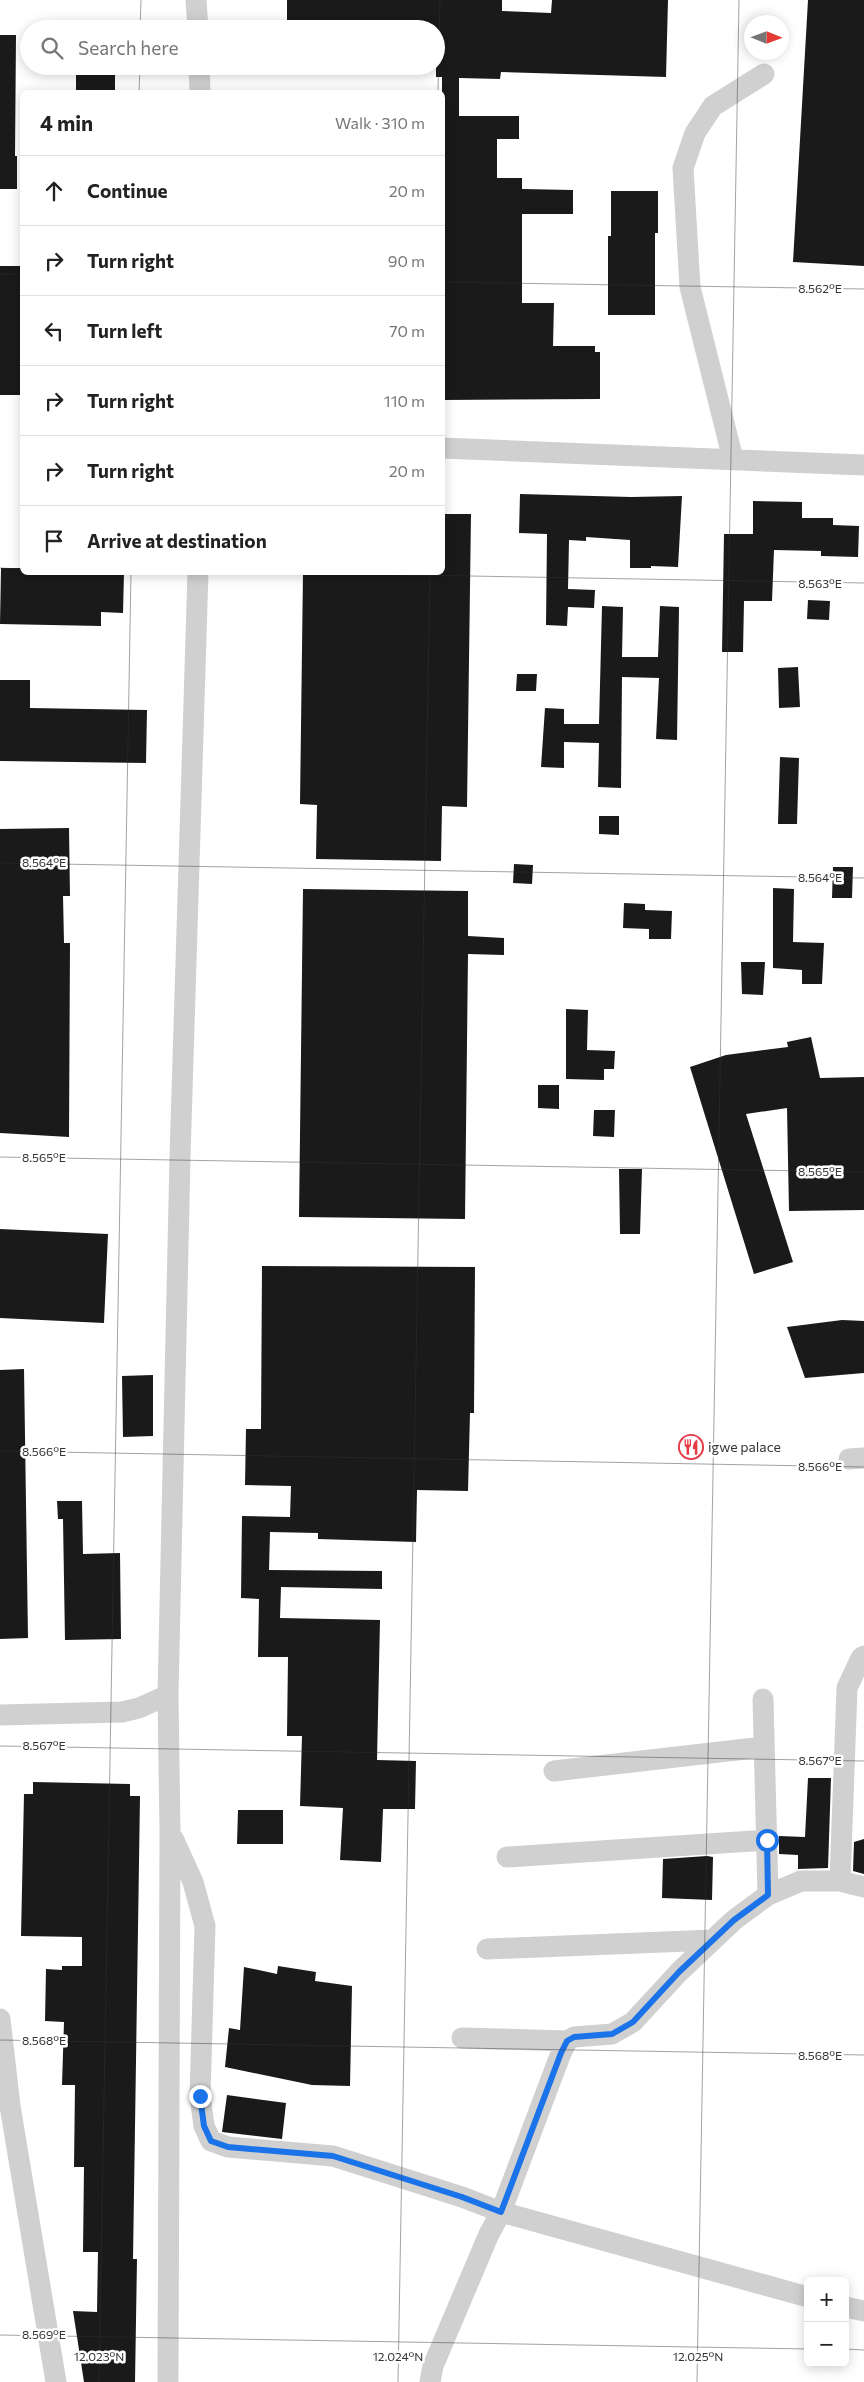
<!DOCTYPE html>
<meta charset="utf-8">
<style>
body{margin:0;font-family:Commissioner,sans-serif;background:#f2f2f2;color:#222}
.controls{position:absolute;right:15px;bottom:15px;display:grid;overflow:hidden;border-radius:8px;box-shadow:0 2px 12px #0003}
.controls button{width:45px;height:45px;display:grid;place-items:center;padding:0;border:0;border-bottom:1px solid #e0e0e0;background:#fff;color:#222;font:25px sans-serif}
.compass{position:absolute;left:744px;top:15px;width:45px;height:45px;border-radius:50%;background:#fff;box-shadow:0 2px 12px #0003;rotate:91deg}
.stop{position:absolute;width:15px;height:15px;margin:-11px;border:4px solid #1a73e8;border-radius:50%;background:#fff}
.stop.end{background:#1a73e8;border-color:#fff;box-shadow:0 1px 5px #0008}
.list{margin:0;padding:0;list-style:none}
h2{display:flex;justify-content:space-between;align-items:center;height:65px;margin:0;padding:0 20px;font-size:21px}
h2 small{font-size:16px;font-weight:400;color:#767676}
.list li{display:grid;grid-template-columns:32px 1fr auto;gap:15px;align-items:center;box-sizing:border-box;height:70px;padding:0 20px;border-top:1px solid #e0e0e0}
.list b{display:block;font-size:19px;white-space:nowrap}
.list em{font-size:16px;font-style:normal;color:#767676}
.icon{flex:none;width:28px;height:28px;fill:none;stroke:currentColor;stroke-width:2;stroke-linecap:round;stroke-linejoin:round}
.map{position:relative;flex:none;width:864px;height:2382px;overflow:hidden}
.search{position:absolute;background:#fff;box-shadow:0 2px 12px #0003;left:20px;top:20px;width:425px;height:55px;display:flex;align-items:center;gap:12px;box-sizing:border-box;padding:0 18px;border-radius:28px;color:#767676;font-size:19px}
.panel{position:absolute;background:#fff;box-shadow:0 2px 12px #0003;left:20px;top:90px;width:425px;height:485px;border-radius:8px}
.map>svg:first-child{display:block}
.building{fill:#1a1a1a}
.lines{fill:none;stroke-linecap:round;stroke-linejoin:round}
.minor{stroke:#d0d0d0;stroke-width:21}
.route{stroke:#1a73e8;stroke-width:6}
.ticks{fill:none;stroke:#333;stroke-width:1;stroke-opacity:0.45}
.labels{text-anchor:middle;stroke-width:5;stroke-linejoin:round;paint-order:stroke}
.poi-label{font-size:14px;fill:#333;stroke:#fff;text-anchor:start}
.ticks-label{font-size:12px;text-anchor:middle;fill:#333;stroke:#fff;stroke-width:5;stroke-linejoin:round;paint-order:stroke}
</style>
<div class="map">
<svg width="864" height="2382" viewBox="0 0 864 2382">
<rect width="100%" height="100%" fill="#fff"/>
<path class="building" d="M287,0H502V11L551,13L552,0H668L666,77L501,72L500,79L459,78V116H519V139H497V178H522V189L573,190V214H522V303H554L553,346H595V352H600V399L442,400V77H436V29H287Z
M808,0H864V266L793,262Z
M0,35H16L15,156H17V189H0Z
M76,66H115V92H76Z
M611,191H658V233H655V315H608V236H611Z
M0,266H22V395H0Z
M520,494L631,497L682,496L678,567L651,566V568H630V540L586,537V541L569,540L568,589L595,590L594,608L568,607L567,626L546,625L547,534L519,533Z
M753,501L802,502V518H833V525L859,526L858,557L821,556V551L774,550L772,601H744L743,652H722L724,534H753Z
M442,514H471L467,807L442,806L441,861L316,859L317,805L300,804L303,572H442Z
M1,568H22V572H124L123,613L101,612V626L0,624Z
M808,600L830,601L829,620L807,619Z
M602,606L623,607L622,657H658L660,606L679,607L677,740L656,739L659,678L622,677L621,788L598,787L599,743L564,742V768L541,767L545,708L564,709V724H599Z
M798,667L800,707L779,708L778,668Z
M517,674H537L536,691H516Z
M0,680H30V708L147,710L146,763L0,761Z
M780,757L799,758L797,824H778Z
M599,816H619V835L599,834Z
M69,828L70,896H63L64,943H70L69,1137L0,1133V829Z
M514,864L533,865L532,884L513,883Z
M833,867H853L852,898H832Z
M773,888L794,889L793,942L824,943L822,984H802V970L773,968Z
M303,889L468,891V936L504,938V955L468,954L465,1219L299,1217Z
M624,903L645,904V910L672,911L671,939H649V929L623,928Z
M741,962H765L763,995L742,994Z
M566,1009L588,1010L587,1050L615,1051L614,1069H604V1080L566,1079Z
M811,1037L820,1078L864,1077V1210L789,1211L787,1108L746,1114L793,1262L754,1274L690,1067L726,1055L788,1047L787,1042Z
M538,1085H559V1109L538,1108Z
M594,1110H615L614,1137L593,1136Z
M619,1169H642L640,1234H620Z
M0,1229L108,1234L104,1323L0,1318Z
M262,1266L475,1267L474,1413H470L468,1491L417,1490L416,1542L318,1539V1533L270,1532L269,1570L382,1571V1589L281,1587L280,1618L380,1620L377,1760L416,1761L415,1809H383L381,1862L340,1860L343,1808L300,1806L302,1736H287L288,1657H258L259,1599L241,1598L242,1516L290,1517L291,1486L245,1485L246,1429H261Z
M842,1320L864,1321V1373L805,1378L787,1327Z
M24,1369L28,1638L0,1639V1370Z
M153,1375V1436L123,1437L122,1376Z
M57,1501H82L83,1554L120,1553L121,1639L65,1640L63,1519H58Z
M808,1778H831L828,1868L798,1869V1855L779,1854V1836L805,1837Z
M33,1782L130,1784V1796H140L133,2259H137L135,2382H84L73,2311L97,2312L98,2252H83L84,2167H74L75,2085H62L64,2022L45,2021L46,1969L62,1970V1966H82V1937L21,1936L24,1794H33Z
M238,1810H283V1844H237Z
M864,1839V1874L853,1871L854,1842Z
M707,1856L713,1857L712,1900L662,1898L663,1859Z
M278,1966L316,1972L315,1981L352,1986L350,2086L312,2085L225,2067L229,2028L240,2030L244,1967L277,1974Z
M227,2095L286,2103L282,2139L222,2132Z"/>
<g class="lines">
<path class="minor" d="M196,0L198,29
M199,66L200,92
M442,448L864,465
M733,459L690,287L683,168L695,133L713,106L764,74
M849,1459L864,1458
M763,1699L768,1895
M0,1715L122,1712L139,1708L168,1695
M554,1771L764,1747
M173,1838L193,1882L205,1926L200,2096L204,2126L211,2141L228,2147L333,2156L462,2197L501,2212L808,2297
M507,1857L767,1840
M840,1881L847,1688L861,1658L864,1656
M487,1949L713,1940
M0,2019L10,2106L56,2382
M462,2038L567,2041L574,2037L612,2034L633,2022L679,1972L734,1920L768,1895L801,1881H840L864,1887
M845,2307L864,2311
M168,2382L170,1833L168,1695L180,1157L198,572
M430,2382L433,2366L489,2234L501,2212L561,2053L567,2041"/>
</g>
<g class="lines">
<path class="route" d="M200,2096L204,2126L211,2141L228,2147L333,2156L462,2197L501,2212L561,2053L567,2041L574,2037L612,2034L633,2022L679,1972L734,1920L768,1895L767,1840"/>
</g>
<path class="ticks" d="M140,29L141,0M139,92L140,66M438,92L440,0M0,274H22M442,282L864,289M0,568L22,569M243,572L864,583M0,863L864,878M0,1157L864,1172M0,1451L864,1467M0,1746L864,1761M0,2040L864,2055M0,2335L808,2349M845,2349L864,2350M99,2382L131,572M398,2382L430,572M697,2382L739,0"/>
<defs>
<symbol id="restaurant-ring" viewBox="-11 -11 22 22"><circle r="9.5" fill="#fff" stroke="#e63946" stroke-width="1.5"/><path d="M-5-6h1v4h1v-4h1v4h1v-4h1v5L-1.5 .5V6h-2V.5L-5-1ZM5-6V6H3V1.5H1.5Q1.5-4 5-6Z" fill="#e63946"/></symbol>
</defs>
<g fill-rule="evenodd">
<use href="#restaurant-ring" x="677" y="1433" width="28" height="28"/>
</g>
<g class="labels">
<g class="poi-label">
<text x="708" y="1452">igwe palace</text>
</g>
</g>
<g class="ticks-label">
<text x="820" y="293">8.562°E</text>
<text x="820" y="588">8.563°E</text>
<text x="44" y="867">8.564°E</text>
<text x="820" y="882">8.564°E</text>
<text x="44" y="1162">8.565°E</text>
<text x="820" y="1176">8.565°E</text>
<text x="44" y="1456">8.566°E</text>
<text x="820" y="1471">8.566°E</text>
<text x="44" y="1750">8.567°E</text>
<text x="820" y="1765">8.567°E</text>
<text x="44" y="2045">8.568°E</text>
<text x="820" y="2060">8.568°E</text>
<text x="44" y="2339">8.569°E</text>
<text x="99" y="2361">12.023°N</text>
<text x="398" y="2361">12.024°N</text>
<text x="698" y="2361">12.025°N</text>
</g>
</svg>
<div class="controls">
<button>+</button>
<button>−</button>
</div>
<svg class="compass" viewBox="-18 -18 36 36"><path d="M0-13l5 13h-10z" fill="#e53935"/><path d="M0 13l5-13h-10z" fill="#767676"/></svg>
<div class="stop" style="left:767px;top:1840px"></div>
<div class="stop end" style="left:200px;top:2096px"></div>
<div class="search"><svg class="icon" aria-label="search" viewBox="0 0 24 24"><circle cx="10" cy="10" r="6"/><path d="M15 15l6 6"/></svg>Search here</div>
<section class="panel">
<h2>4 min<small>Walk · 310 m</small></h2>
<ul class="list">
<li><svg class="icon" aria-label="ahead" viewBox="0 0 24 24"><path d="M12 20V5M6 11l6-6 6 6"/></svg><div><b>Continue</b></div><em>20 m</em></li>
<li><svg class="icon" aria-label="right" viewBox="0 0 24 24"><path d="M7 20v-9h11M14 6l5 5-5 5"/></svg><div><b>Turn right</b></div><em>90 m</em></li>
<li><svg class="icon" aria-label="left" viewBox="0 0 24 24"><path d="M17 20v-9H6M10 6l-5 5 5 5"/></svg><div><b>Turn left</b></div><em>70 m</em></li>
<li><svg class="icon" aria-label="right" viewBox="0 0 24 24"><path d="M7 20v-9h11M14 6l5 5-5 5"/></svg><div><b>Turn right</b></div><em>110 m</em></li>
<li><svg class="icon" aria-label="right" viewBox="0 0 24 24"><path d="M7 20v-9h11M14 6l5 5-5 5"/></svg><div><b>Turn right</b></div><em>20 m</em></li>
<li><svg class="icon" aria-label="arrive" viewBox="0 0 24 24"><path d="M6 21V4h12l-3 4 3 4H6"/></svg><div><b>Arrive at destination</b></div></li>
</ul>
</section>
</div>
